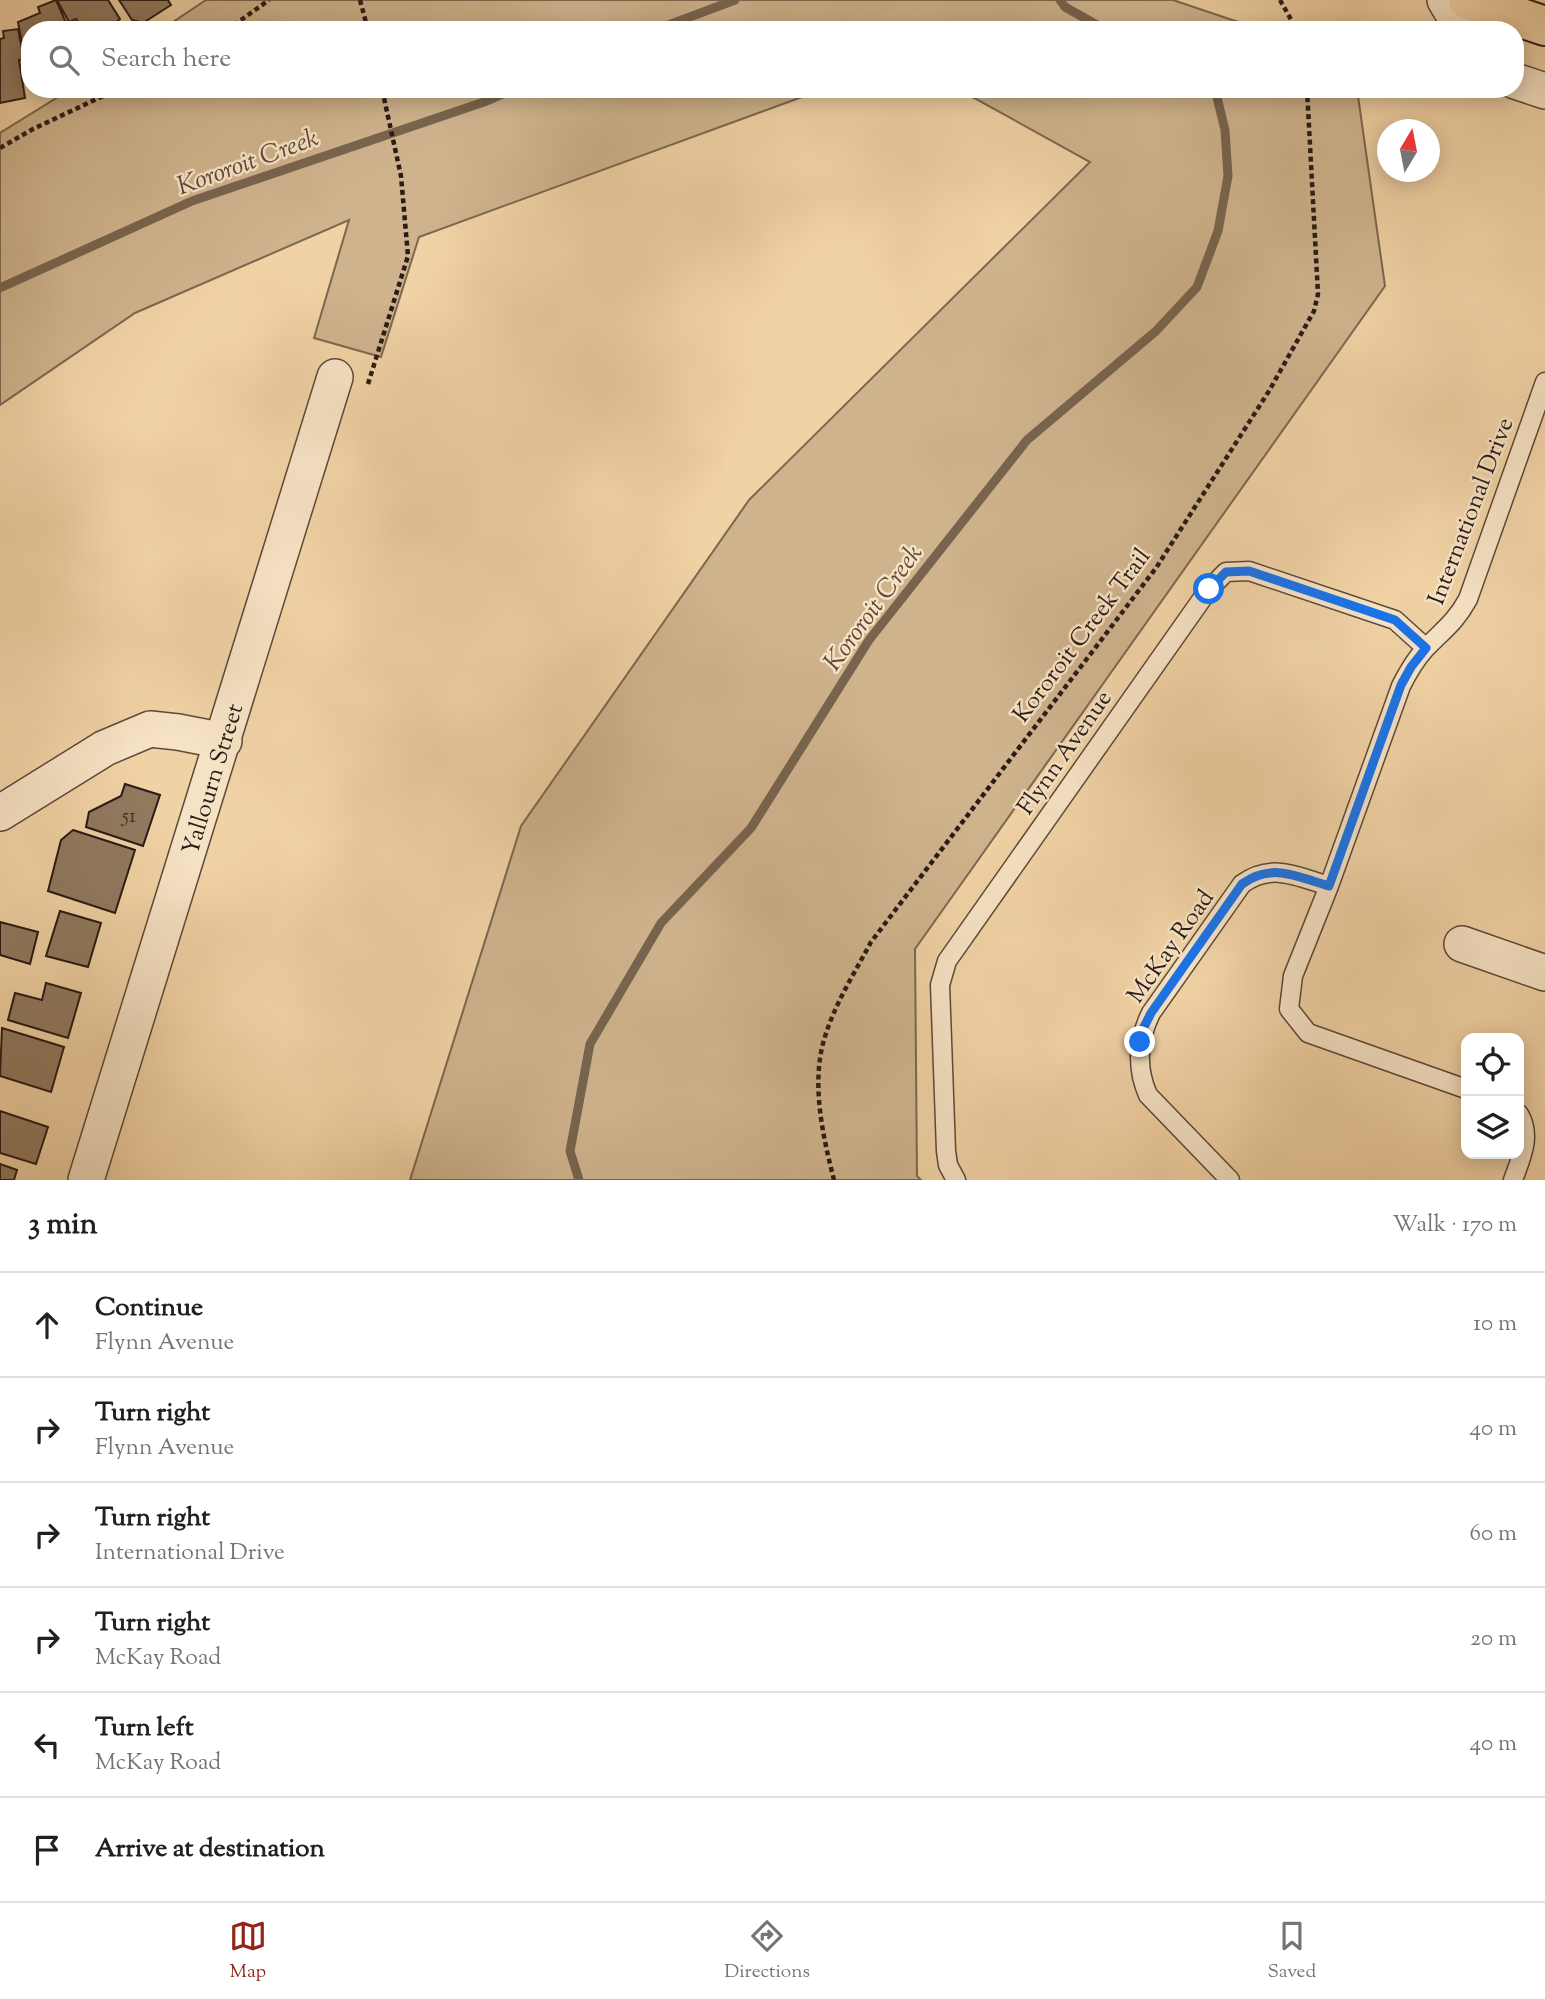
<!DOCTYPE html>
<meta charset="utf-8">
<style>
body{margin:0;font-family:"Sorts Mill Goudy",serif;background:#f2f2f2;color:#202124}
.controls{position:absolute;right:21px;bottom:21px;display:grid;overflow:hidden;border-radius:14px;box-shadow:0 4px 18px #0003}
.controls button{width:63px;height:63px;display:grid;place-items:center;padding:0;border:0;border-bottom:2px solid #e0e0e0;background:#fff;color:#202124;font:35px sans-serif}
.compass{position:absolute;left:1377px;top:119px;width:63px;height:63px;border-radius:50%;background:#fff;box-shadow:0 4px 18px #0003;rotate:10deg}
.stop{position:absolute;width:21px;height:21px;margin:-16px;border:5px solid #1a73e8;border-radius:50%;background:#fff}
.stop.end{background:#1a73e8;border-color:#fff;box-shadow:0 2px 7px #0008}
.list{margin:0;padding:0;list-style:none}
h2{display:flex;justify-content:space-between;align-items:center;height:91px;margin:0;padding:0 28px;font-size:30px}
h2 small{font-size:23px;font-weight:400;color:#757577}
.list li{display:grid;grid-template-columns:46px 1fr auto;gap:21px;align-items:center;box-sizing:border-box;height:105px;padding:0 28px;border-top:2px solid #e0e0e0}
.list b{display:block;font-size:26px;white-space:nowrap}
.list p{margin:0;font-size:23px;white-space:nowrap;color:#757577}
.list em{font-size:23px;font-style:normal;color:#757577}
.icon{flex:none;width:38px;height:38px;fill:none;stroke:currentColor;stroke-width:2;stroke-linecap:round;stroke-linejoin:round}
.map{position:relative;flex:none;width:1545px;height:1180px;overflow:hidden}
.search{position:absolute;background:#fff;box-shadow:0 4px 18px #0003;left:21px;right:21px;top:21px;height:77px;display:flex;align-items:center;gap:18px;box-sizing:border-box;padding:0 24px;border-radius:28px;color:#757577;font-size:26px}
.sheet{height:721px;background:#fff}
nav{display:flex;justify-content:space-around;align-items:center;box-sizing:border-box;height:98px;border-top:2px solid #e0e0e0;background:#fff;font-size:19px;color:#757577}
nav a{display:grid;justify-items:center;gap:4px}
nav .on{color:#8f2418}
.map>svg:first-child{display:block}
.green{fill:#cfb38d;stroke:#7c6751;stroke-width:2}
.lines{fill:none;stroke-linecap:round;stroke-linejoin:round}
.stream{stroke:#78644e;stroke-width:9}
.building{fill:#917a60;stroke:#291b15;stroke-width:2}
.lane-casing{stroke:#5b4939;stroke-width:21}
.street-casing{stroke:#5b4939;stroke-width:38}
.highway-casing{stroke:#291b15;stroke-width:42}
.path{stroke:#291b15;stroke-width:4.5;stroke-dasharray:5 3.5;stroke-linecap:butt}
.lane{stroke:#f6e2c4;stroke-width:18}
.street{stroke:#f6e2c4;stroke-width:35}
.highway{stroke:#f1d2a5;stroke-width:38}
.route{stroke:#1a73e8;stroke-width:9}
.labels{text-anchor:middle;stroke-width:5;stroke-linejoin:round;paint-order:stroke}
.number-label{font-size:21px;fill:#433328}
.street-label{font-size:24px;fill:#291b15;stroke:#f6e2c4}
.water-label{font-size:26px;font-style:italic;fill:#5e4b3b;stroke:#f6e2c4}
</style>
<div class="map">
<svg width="1545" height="1180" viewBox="0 0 1545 1180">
<rect width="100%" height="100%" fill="#f1d2a5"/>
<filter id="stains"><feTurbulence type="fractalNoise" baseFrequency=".00286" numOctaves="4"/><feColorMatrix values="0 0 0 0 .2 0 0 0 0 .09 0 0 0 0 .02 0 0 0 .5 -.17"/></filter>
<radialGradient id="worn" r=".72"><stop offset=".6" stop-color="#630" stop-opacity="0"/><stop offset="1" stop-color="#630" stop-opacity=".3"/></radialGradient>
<path class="green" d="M206,0H1173L1262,30H161Z
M71,89H824L419,237L381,357L314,338L349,220L135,313L0,405V133Z
M958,89H1357L1385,286L915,949L917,1176L921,1180H410L521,826L749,500L1090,162Z"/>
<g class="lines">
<path class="stream" d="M1060,0L1065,7L1106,30
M655,30L735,0
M0,288L192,201L484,102L514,89
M579,1180L570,1151L590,1044L661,923L751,828L869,640L1027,440L1156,331L1197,287L1218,231L1228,176L1225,130L1216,93L1212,89"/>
</g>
<path class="building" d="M56,0L67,25L60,30H30V58L25,60L18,22L40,13L38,7Z
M57,0H108L120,19L115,23L119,30H77L81,27L76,19L69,22Z
M119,0H168L171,5L143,23L132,20Z
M18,29L24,59L19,60L25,98L0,103V39L4,38L3,31Z
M125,784L160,795L143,846L86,827L89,812L121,796Z
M73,830L135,850L115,913L48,891L61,840Z
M60,911L101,923L88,967L46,956Z
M0,922L38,932L30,964L0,955Z
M46,983L81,993L68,1038L8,1020L15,993L42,1000Z
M2,1028L64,1047L51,1092L0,1076Z
M0,1111L48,1127L36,1164L0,1153Z
M0,1164L17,1170L14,1180H0Z"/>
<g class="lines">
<defs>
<path id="lane" d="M1466,1089L1308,1033L1289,1009L1293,976L1329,886L1401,686C1408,672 1415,660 1425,649C1443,630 1455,623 1468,599L1545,382
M956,1180L948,1165L946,1151L940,985L947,961L1209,589L1226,572L1249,571L1395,620L1426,648
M1230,1180L1148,1095C1136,1068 1138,1039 1151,1013L1242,884C1272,862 1298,877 1329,886
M1513,1180C1521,1158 1532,1136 1519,1114"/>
<path id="street" d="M1445,0L1463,30
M1515,81L1545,91
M0,813L105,748L150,729L178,732L224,741
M1462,944L1545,973
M86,1180L335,377"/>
<path id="highway" d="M1468,0L1545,26"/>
</defs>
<use href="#lane" class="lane-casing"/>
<use href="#street" class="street-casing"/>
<use href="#highway" class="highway-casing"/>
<path class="path" d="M360,0L368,30
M1280,0L1297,30
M227,30L269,0
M0,148L33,129L118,89
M368,384L408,256L401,176L382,89
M834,1180C823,1137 811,1084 824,1040C834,1005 854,974 871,942L1156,568L1269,391L1314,311L1318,294L1307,89"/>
<use href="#lane" class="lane"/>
<use href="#street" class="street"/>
<use href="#highway" class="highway"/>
</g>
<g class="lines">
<path class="route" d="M1140,1042L1144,1027L1151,1013L1242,884C1272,862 1298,877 1329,886L1401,685L1411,667L1426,648L1395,620L1249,571L1226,572L1209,589"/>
</g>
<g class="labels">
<g class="number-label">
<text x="129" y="822">51</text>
</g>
<g class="street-label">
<text transform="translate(1470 511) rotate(-69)" y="8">International Drive</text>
<text transform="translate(1081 635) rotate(-53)" y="8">Kororoit Creek Trail</text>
<text transform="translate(1064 752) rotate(-55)" y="8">Flynn Avenue</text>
<text transform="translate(212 779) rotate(-73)" y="8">Yallourn Street</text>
<text transform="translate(1170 946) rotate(-55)" y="8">McKay Road</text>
</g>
<g class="water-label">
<text transform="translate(247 161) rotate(-20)" y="9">Kororoit Creek</text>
<text transform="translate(872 607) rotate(-54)" y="9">Kororoit Creek</text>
</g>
</g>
<rect width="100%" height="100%" filter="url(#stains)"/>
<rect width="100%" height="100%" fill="url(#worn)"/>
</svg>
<div class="controls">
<button><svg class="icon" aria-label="locate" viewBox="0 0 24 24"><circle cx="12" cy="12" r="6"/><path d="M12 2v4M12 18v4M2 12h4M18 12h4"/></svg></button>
<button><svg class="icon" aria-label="layers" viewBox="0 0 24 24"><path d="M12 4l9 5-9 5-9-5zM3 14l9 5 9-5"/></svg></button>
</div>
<svg class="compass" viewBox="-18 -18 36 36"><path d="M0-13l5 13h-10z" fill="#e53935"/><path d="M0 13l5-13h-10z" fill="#757577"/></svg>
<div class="stop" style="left:1209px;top:589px"></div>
<div class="stop end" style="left:1140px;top:1042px"></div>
<div class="search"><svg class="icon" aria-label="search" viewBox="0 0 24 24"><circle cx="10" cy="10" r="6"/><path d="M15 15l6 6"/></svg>Search here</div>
</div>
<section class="sheet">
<h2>3 min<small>Walk · 170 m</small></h2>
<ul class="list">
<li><svg class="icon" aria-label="ahead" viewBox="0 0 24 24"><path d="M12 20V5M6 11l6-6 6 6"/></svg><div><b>Continue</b><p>Flynn Avenue</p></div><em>10 m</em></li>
<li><svg class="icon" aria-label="right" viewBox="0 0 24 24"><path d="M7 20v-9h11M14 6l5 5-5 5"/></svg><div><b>Turn right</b><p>Flynn Avenue</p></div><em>40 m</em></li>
<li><svg class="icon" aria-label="right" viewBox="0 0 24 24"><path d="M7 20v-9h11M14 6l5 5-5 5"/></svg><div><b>Turn right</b><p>International Drive</p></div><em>60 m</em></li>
<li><svg class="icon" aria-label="right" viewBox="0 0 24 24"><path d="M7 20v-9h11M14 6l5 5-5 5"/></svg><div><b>Turn right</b><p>McKay Road</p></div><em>20 m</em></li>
<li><svg class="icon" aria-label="left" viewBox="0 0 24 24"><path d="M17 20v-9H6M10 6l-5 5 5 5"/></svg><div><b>Turn left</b><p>McKay Road</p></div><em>40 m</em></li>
<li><svg class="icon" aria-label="arrive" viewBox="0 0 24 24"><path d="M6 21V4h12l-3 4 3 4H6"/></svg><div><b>Arrive at destination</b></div></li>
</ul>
</section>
<nav>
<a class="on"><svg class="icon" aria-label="map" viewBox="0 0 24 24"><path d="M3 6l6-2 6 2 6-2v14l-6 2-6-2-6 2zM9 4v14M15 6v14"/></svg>Map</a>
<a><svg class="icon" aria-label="directions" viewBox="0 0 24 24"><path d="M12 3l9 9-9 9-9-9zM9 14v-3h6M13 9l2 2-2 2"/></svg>Directions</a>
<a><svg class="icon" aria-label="saved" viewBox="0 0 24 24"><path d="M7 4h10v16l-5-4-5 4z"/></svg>Saved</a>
</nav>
